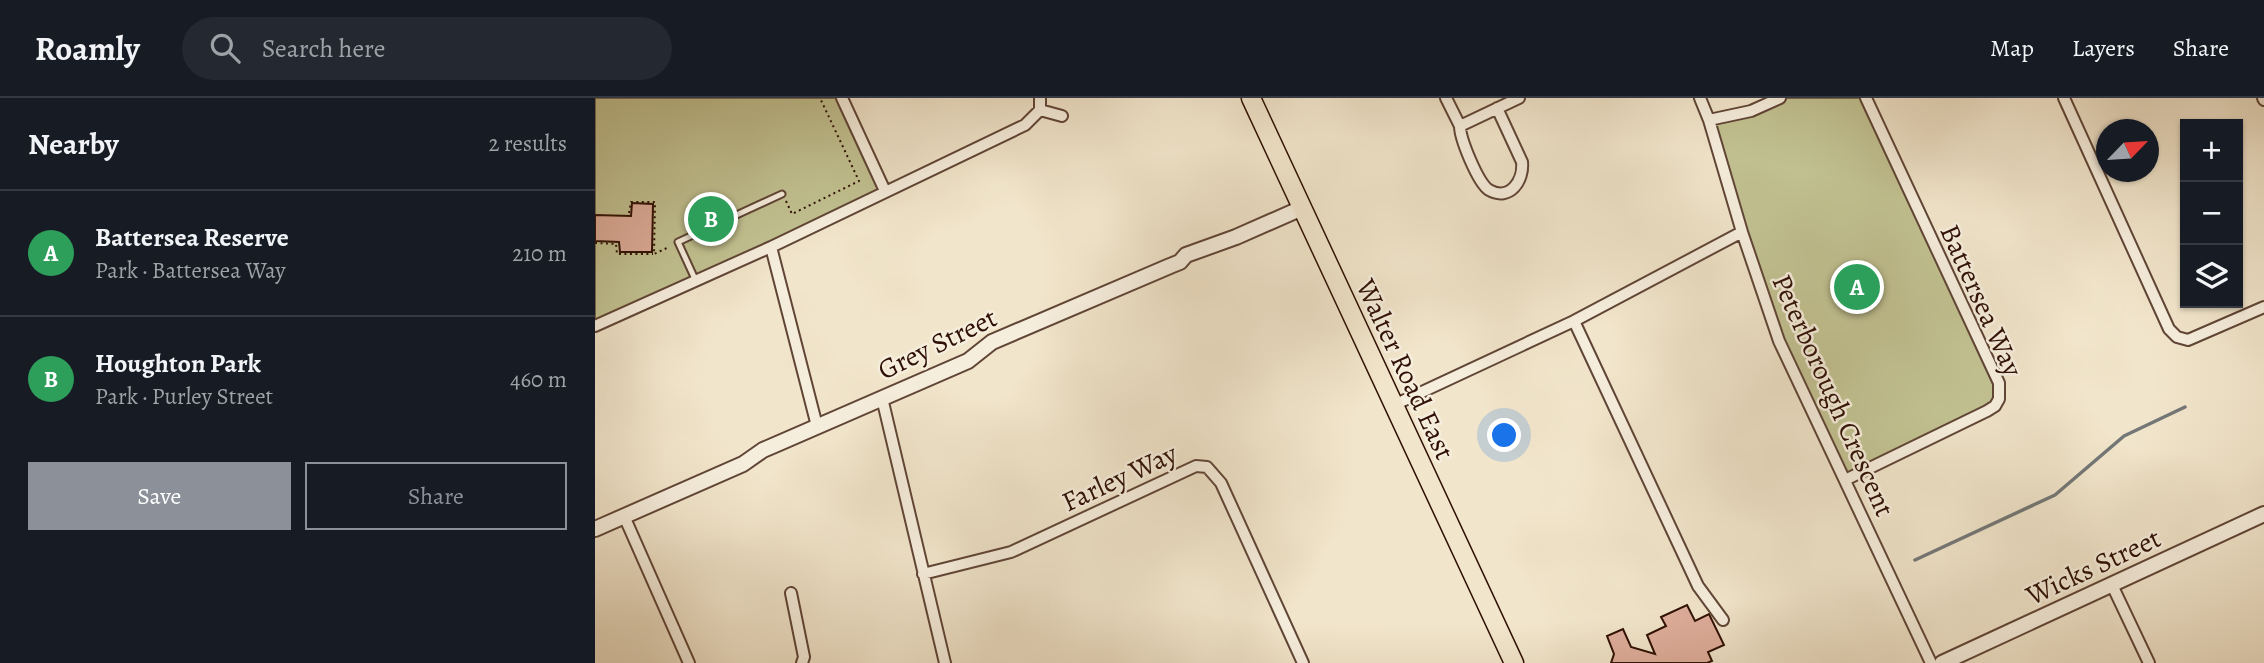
<!DOCTYPE html>
<meta charset="utf-8">
<style>
body{margin:0;font-family:Alegreya,serif;background:#242831;color:#f1f3f6}
.controls{position:absolute;right:21px;top:21px;display:grid;overflow:hidden;border-radius:0px;box-shadow:0 2px 5px #0004}
.controls button{width:63px;height:63px;display:grid;place-items:center;padding:0;border:0;border-bottom:2px solid #363941;background:#171b24;color:#f1f3f6;font:35px sans-serif}
.compass{position:absolute;left:1501px;top:21px;width:63px;height:63px;border-radius:50%;background:#171b24;box-shadow:0 2px 5px #0004;rotate:65deg}
.you{position:absolute;left:910px;top:338px;width:24px;height:24px;margin:-18px;border:5px solid #fff;border-radius:50%;background:#1a73e8;box-shadow:0 0 0 10px #1a73e833}
.badge{display:grid;place-items:center;width:46px;height:46px;border-radius:50%;background:#8c9099;color:#fff;font-size:23px;font-weight:700}
.pin{position:absolute;translate:-50% -50%;border:4px solid #fff;box-shadow:0 2px 7px #0006}
.list{margin:0;padding:0;list-style:none}
h2{display:flex;justify-content:space-between;align-items:center;height:91px;margin:0;padding:0 28px;font-size:30px}
h2 small{font-size:23px;font-weight:400;color:#9ea1a6}
.list li{display:grid;grid-template-columns:46px 1fr auto;gap:21px;align-items:center;box-sizing:border-box;height:126px;padding:0 28px;border-top:2px solid #363941}
.list b{display:block;font-size:26px;white-space:nowrap}
.list p{margin:0;font-size:23px;white-space:nowrap;color:#9ea1a6}
.list em{font-size:23px;font-style:normal;color:#9ea1a6}
.actions{display:flex;gap:14px;padding:21px 28px}
.actions a{flex:1;padding:16px 0;border:2px solid #8c9099;border-radius:0px;text-align:center;font-size:24px;color:#8c9099}
.actions .main{background:#8c9099;color:#fff}
.icon{flex:none;width:38px;height:38px;fill:none;stroke:currentColor;stroke-width:2;stroke-linecap:round;stroke-linejoin:round}
.map{position:relative;flex:none;width:1669px;height:565px;overflow:hidden}
header{display:flex;align-items:center;gap:42px;box-sizing:border-box;height:98px;padding:0 35px;background:#171b24;border-bottom:2px solid #363941}
header strong{font-size:33px}
nav{display:flex;gap:38px;margin-inline-start:auto;font-size:24px}
.search{width:490px;height:63px;background:#242831;display:flex;align-items:center;gap:18px;box-sizing:border-box;padding:0 24px;border-radius:38px;color:#9ea1a6;font-size:26px}
main{display:flex}
aside{flex:1;background:#171b24}
.map>svg:first-child{display:block}
.green{fill:#c2c292;stroke:#78694b;stroke-width:2}
.lines{fill:none;stroke-linecap:round;stroke-linejoin:round}
.stream{stroke:#737777;stroke-width:3.5}
.building{fill:#dfae9c;stroke:#2f1004;stroke-width:2}
.service-casing{stroke:#604536;stroke-width:9}
.minor-casing{stroke:#604536;stroke-width:14}
.tertiary-casing{stroke:#604536;stroke-width:18}
.primary-casing{stroke:#2f1004;stroke-width:21}
.path{stroke:#2f1004;stroke-width:2;stroke-dasharray:2 3.5;stroke-linecap:butt}
.service{stroke:#f6eedd;stroke-width:5}
.minor{stroke:#f6eedd;stroke-width:10}
.tertiary{stroke:#f6eedd;stroke-width:14}
.primary{stroke:#f1e5cb;stroke-width:18}
.labels{text-anchor:middle;stroke-width:5;stroke-linejoin:round;paint-order:stroke}
.street-label{font-size:28px;fill:#2f1004;stroke:#f6eedd}
</style>
<header>
<strong>Roamly</strong>
<div class="search"><svg class="icon" aria-label="search" viewBox="0 0 24 24"><circle cx="10" cy="10" r="6"/><path d="M15 15l6 6"/></svg>Search here</div>
<nav><a>Map</a><a>Layers</a><a>Share</a></nav>
</header>
<main>
<aside>
<h2>Nearby<small>2 results</small></h2>
<ul class="list">
<li><span class="badge" style="background:#2e9e5b">A</span><div><b>Battersea Reserve</b><p>Park · Battersea Way</p></div><em>210 m</em></li>
<li><span class="badge" style="background:#2e9e5b">B</span><div><b>Houghton Park</b><p>Park · Purley Street</p></div><em>460 m</em></li>
</ul>
<div class="actions"><a class="main">Save</a><a>Share</a></div>
</aside>
<div class="map">
<svg width="1669" height="565" viewBox="0 0 1669 565">
<rect width="100%" height="100%" fill="#f1e5cb"/>
<filter id="stains"><feTurbulence type="fractalNoise" baseFrequency=".00286" numOctaves="4"/><feColorMatrix values="0 0 0 0 .2 0 0 0 0 .09 0 0 0 0 .02 0 0 0 .5 -.17"/></filter>
<radialGradient id="worn" r=".72"><stop offset=".6" stop-color="#630" stop-opacity="0"/><stop offset="1" stop-color="#630" stop-opacity=".3"/></radialGradient>
<path class="green" d="M0,0H247L290,93L0,228Z
M1185,0H1271L1404,285V301L1250,382L1184,243L1114,22Z"/>
<g class="lines">
<path class="stream" d="M1320,462L1460,397L1529,338L1590,309"/>
</g>
<path class="building" d="M37,105L58,106L57,154H25L24,144L0,143V117L36,118Z
M1092,507L1100,523L1114,516L1129,547L1113,554L1117,563L1112,565H1016L1019,556L1012,538L1028,531L1036,549L1060,556L1052,537L1071,528L1066,519Z"/>
<g class="lines">
<defs>
<path id="service" d="M100,181L83,144L187,96"/>
<path id="minor" d="M247,0L290,93
M851,0L865,28
M1105,0L1114,22L1147,134L1184,243L1336,565
M1469,0L1574,231L1582,239L1593,242L1669,209
M1668,0L1669,2
M902,10L927,64C929,82 915,104 894,92C883,85 865,41 865,28L924,0
M445,12L467,18
M1114,22L1156,13L1185,0
M176,149L222,328
M979,223L1103,488L1128,522
M0,228L176,149L430,27L445,12V0
M287,300L350,565
M799,307L979,223L1147,134
M1250,382L1392,313L1400,308L1404,301V285L1271,0
M29,418L94,565
M328,476L416,454L601,368L612,369L626,385L708,565
M1517,487L1554,565
M196,495L209,559L207,565"/>
<path id="tertiary" d="M0,431L148,366L168,352L182,346L373,263L397,244L575,168L585,164L591,157L641,139L707,110
M1347,565L1669,416"/>
<path id="primary" d="M656,0L919,565"/>
</defs>
<use href="#service" class="service-casing"/>
<use href="#minor" class="minor-casing"/>
<use href="#tertiary" class="tertiary-casing"/>
<use href="#primary" class="primary-casing"/>
<path class="path" d="M191,103L197,116L264,83L225,0
M34,115L36,104H60L59,156L74,149
M0,145L21,146L22,156H58"/>
<use href="#service" class="service"/>
<use href="#minor" class="minor"/>
<use href="#tertiary" class="tertiary"/>
<use href="#primary" class="primary"/>
</g>
<g class="labels">
<g class="street-label">
<text transform="translate(1387 202) rotate(66)" y="10">Battersea Way</text>
<text transform="translate(342 245) rotate(-26)" y="10">Grey Street</text>
<text transform="translate(811 271) rotate(65)" y="10">Walter Road East</text>
<text transform="translate(1239 297) rotate(66)" y="10">Peterborough Crescent</text>
<text transform="translate(524 379) rotate(-25)" y="10">Farley Way</text>
<text transform="translate(1498 468) rotate(-25)" y="10">Wicks Street</text>
</g>
</g>
<rect width="100%" height="100%" filter="url(#stains)"/>
<rect width="100%" height="100%" fill="url(#worn)"/>
</svg>
<div class="controls">
<button>+</button>
<button>−</button>
<button><svg class="icon" aria-label="layers" viewBox="0 0 24 24"><path d="M12 4l9 5-9 5-9-5zM3 14l9 5 9-5"/></svg></button>
</div>
<svg class="compass" viewBox="-18 -18 36 36"><path d="M0-13l5 13h-10z" fill="#e53935"/><path d="M0 13l5-13h-10z" fill="#9ea1a6"/></svg>
<div class="you"></div>
<div class="pin badge" style="left:1262px;top:189px;background:#2e9e5b">A</div>
<div class="pin badge" style="left:116px;top:121px;background:#2e9e5b">B</div>
</div>
</main>
